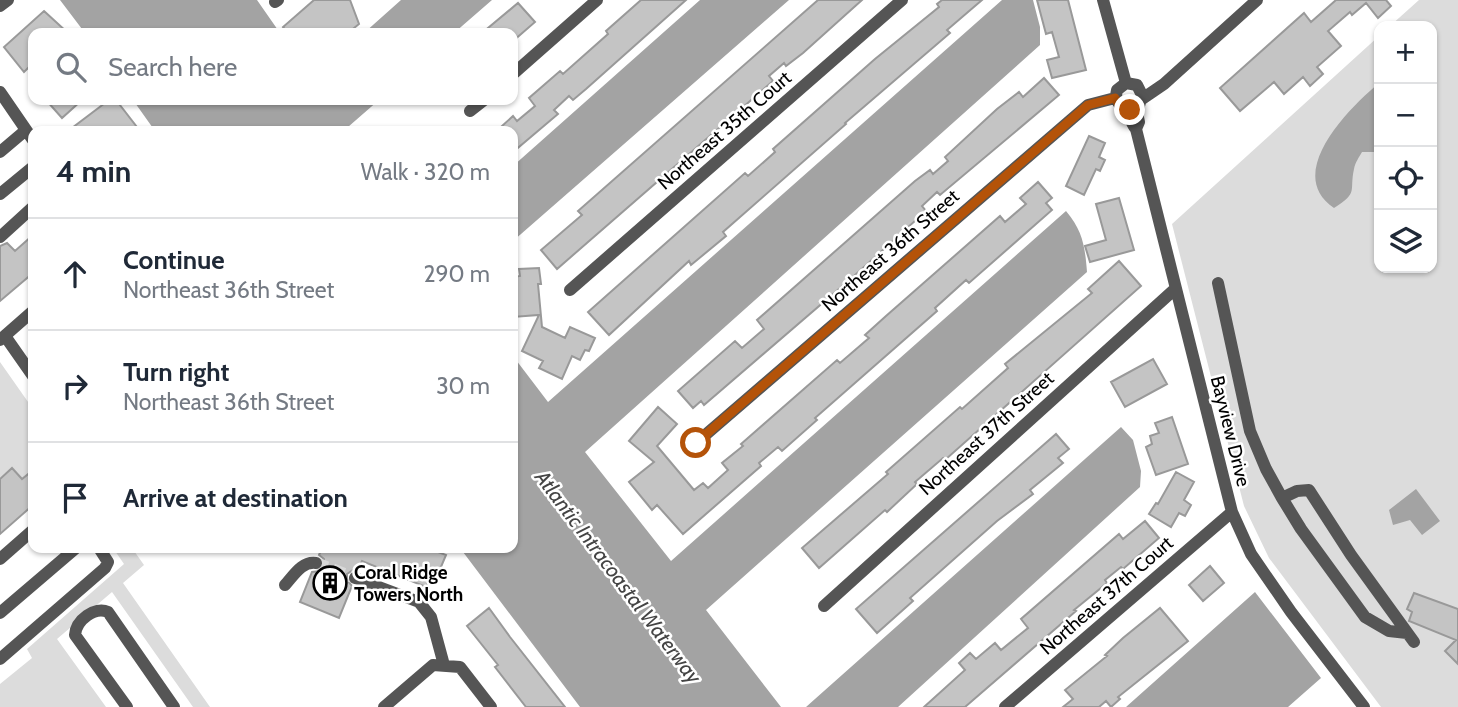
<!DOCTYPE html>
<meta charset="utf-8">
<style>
body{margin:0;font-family:Cabin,sans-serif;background:#f2f2f3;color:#1f2937}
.controls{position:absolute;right:21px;top:21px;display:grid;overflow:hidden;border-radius:14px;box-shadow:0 2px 5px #0004}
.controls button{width:63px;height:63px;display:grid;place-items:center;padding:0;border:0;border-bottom:2px solid #e0e1e3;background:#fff;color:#1f2937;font:35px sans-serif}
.stop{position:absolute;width:21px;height:21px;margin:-16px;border:5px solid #b45309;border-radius:50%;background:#fff}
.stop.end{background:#b45309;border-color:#fff;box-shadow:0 2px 7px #0008}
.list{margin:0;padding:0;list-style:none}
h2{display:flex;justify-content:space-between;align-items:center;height:91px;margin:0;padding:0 28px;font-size:30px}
h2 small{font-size:23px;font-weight:400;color:#747a83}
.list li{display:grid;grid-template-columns:46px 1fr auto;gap:21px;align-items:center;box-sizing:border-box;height:112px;padding:0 28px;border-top:2px solid #e0e1e3}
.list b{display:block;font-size:26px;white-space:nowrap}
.list p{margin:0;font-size:23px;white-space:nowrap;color:#747a83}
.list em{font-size:23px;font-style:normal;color:#747a83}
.icon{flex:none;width:38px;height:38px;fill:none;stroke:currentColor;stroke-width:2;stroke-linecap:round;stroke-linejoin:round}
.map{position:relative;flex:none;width:1458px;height:707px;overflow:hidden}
.search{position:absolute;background:#fff;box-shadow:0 2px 5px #0004;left:28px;top:28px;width:490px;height:77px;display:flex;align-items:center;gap:18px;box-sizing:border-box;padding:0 24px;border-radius:14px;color:#747a83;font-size:26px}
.panel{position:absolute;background:#fff;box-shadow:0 2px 5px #0004;left:28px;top:126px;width:490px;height:427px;border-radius:14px}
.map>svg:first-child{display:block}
.green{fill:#dcdcdc}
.water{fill:#a3a3a3}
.building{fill:#c4c4c4;stroke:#999;stroke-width:2}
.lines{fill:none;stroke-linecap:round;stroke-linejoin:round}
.minor-tunnel{stroke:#d9d9d9;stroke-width:12;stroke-dasharray:12 6;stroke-linecap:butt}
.minor{stroke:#555;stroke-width:12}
.route{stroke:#b45309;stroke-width:9}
.labels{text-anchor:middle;stroke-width:5;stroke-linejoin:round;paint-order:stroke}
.street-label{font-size:19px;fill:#000;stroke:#fff}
.poi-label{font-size:19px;font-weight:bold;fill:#000;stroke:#fff;text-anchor:start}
.water-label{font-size:21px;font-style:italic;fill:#444;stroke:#fff}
</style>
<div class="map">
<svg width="1458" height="707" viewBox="0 0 1458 707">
<rect width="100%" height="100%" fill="#fff"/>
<path class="green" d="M1419,0H1458V707H1381L1269,558L1244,506L1172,224L1379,36V268H1432V26H1390Z
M0,362L33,409V470L22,479L12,468L0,479Z
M113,548H132L144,565L123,583L210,707H193L112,592L57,639L106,707H0V684L32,658L27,649L124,564Z"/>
<path class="water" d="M60,0H257L280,33H85Z
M401,0H492L454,33H364Z
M700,0H789L513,241V166Z
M1002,0H1033L1040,27V45L585,452L671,561L1066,211C1083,231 1085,247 1087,272L706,610L781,707H580L460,548H513V356L548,402Z
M1379,83V155L1374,152H1362C1359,157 1355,163 1354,169C1349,192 1359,192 1334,208C1283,174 1349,108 1379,83Z
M133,100H379L348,127L350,131H155Z
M1121,427L1133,440L1141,471L1140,487L898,707H806Z
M1416,489L1440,521L1422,535L1410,520L1393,525L1389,510Z
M1255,592L1321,678L1288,707H1126Z"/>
<path class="building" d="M314,0H350L359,24L348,33H288L283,27Z
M641,0H686L586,89L573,100L569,96L554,110L558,114L513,152V131H507L502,126L513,116L517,121L535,106L529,98L560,71L563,74L608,34L606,31Z
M818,0H862L803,53L786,66L784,63L769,76L773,81L557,269L541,250L582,215L578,211Z
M942,0H982L947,30L950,33L845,123L846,124L723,232L726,236L691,265L689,261L609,335L588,312L745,173L748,176L775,152L773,149L875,59L939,7L937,4Z
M1037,0H1068L1086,70L1052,78L1047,60L1059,57L1052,32L1046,34Z
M1336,0H1386L1391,6L1378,18L1366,3L1352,15L1350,12L1328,31L1341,46L1317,67L1323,74L1310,86L1303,77L1284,94L1274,82L1240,111L1220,88L1304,13L1311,22Z
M518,3L535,22L513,41V33H482Z
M44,11L68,33H33V63L24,72L4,47Z
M1044,78L1059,95L940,195L937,192L922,206L926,211L854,276L704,405L701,401L693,408L678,391L735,341L742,348L764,329L757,320L915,181L930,170L933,174L948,161L945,157L997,109L1019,92L1023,97Z
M46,100H82L62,118Z
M109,100H116L140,131H68Z
M1089,136L1105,143L1099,157L1105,160L1100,171L1096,169L1084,195L1066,186Z
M1038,182L1052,198L1046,203L1052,210L969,283L966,280L935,308L937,311L815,418L817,420L782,451L778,447L759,463L761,466L683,534L657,505L652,510L629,482L654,462L629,441L658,407L677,424L657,446L694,490L703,483L708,488L728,470L722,463L743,446L741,444L837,360L840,363L869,338L865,335L886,316L1000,216L1005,222L1026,204L1020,198Z
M1119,198L1134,250L1090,262L1085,246L1106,240L1096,204Z
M33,235V273L0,301V246L7,243L15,251Z
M1119,261L1141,286L945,460L943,458L915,482L917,484L887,512L885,510L819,568L802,548L888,474L886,472L960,407L962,409L1008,368L1005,364L1092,293L1088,289Z
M539,268L541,284H538L542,327L565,338L570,327L595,338L589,351L585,350L580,360L572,356L562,379L539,368L543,361L522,351L539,315L513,317V277L520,276L519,269Z
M1153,359L1167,384L1125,407L1111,382Z
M1172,417L1188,464L1156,475L1146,447L1152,444L1150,436L1159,433L1155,423Z
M1056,434L1069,449L1058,458L1063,463L1030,490L1033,494L997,521L910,598L913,601L877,633L856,609Z
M12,468L22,479L33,470V505L0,534V479Z
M1176,472L1194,482L1184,500L1191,505L1185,516L1179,513L1171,527L1149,514L1156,503L1158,504Z
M1145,521L1159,538L1123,569L1121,567L1105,580L1107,583L1074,610L1076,611L965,707H924L965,670L959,663L970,653L976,659L995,643L1001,650L1028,628L1021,619L1119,534L1123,539Z
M322,548H440L438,552L446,555L438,574L432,572L426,587L362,561L358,570H353L347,574V580L352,586L339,618L300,602L312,572L320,571L324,567V559L319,555Z
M1210,566L1224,583L1203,601L1189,585Z
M1414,593L1458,609V664L1445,651L1456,640L1409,621L1412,612L1407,609Z
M489,608L510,637L565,707H526L495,667L498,665L467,626Z
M1160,608L1188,641L1118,697L1120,699L1111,707L1106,701L1099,707H1063L1073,699L1065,690L1107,656L1105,655L1123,638Z"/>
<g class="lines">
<path class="minor-tunnel" d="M316,563L355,578"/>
<path class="minor" d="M1103,0L1126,83
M275,2L278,0
M0,6L8,0
M513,74L597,0
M0,92L33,140
M1142,99L1164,84L1257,0
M470,111L484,100
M1136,129L1139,122L1137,113L1142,95L1137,85L1126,83L1117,90C1114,103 1120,103 1126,112C1131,117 1131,124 1136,129L1232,512L1251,554L1291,612L1364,707
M0,152L26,130
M0,194L33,167
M0,237L33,207
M1218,283L1250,431L1266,469L1282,498L1297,491L1309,490L1351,555L1414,642
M570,290L902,0
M5,336L33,376
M0,340L33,311
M696,443L1088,105L1115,98
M1282,498L1301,529L1365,617L1389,631L1407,633
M0,559L33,530
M355,578L419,602L431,617L444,665
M285,585C294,575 302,561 316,563
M824,606L1175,289
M0,613L76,548
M0,659L105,568L108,562L99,548
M127,707L75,635C76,620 95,606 108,612L174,707
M384,707L433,665L460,667L491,707
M1005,707L1232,512"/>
</g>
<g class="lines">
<path class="route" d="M696,443L1088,105L1115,98L1121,108L1130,110"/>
</g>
<defs>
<symbol id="building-ring" viewBox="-11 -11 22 22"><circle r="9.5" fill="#fff" stroke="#000" stroke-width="1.5"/><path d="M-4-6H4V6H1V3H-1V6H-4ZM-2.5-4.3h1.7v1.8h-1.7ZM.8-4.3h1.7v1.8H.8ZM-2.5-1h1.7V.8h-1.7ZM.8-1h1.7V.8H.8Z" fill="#000"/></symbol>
</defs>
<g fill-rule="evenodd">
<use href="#building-ring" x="311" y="564" width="38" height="38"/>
</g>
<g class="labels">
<g class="street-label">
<text transform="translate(724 130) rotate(-41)" y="7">Northeast 35th Court</text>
<text transform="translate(890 250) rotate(-41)" y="7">Northeast 36th Street</text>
<text transform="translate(1231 431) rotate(76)" y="7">Bayview Drive</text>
<text transform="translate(986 433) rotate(-42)" y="7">Northeast 37th Street</text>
<text transform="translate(1106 595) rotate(-41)" y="7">Northeast 37th Court</text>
</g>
<g class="poi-label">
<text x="354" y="579">Coral Ridge<tspan x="354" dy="22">Towers North</tspan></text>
</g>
<g class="water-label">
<text transform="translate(618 577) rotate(53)" y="7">Atlantic Intracoastal Waterway</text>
</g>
</g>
</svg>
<div class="controls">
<button>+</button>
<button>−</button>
<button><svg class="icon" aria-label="locate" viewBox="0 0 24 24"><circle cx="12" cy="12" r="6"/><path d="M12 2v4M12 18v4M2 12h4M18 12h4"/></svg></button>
<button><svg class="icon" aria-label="layers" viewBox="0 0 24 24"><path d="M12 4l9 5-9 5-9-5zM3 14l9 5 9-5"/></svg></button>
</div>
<div class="stop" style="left:696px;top:443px"></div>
<div class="stop end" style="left:1130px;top:110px"></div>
<div class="search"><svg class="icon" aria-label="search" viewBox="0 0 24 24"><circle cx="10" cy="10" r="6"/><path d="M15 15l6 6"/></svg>Search here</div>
<section class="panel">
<h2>4 min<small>Walk · 320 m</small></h2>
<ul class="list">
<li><svg class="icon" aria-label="ahead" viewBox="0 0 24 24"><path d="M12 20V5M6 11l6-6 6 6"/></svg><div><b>Continue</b><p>Northeast 36th Street</p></div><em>290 m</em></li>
<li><svg class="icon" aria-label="right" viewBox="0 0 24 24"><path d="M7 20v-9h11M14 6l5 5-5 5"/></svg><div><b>Turn right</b><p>Northeast 36th Street</p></div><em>30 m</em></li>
<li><svg class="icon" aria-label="arrive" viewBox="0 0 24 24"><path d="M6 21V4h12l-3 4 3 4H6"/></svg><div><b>Arrive at destination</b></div></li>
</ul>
</section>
</div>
